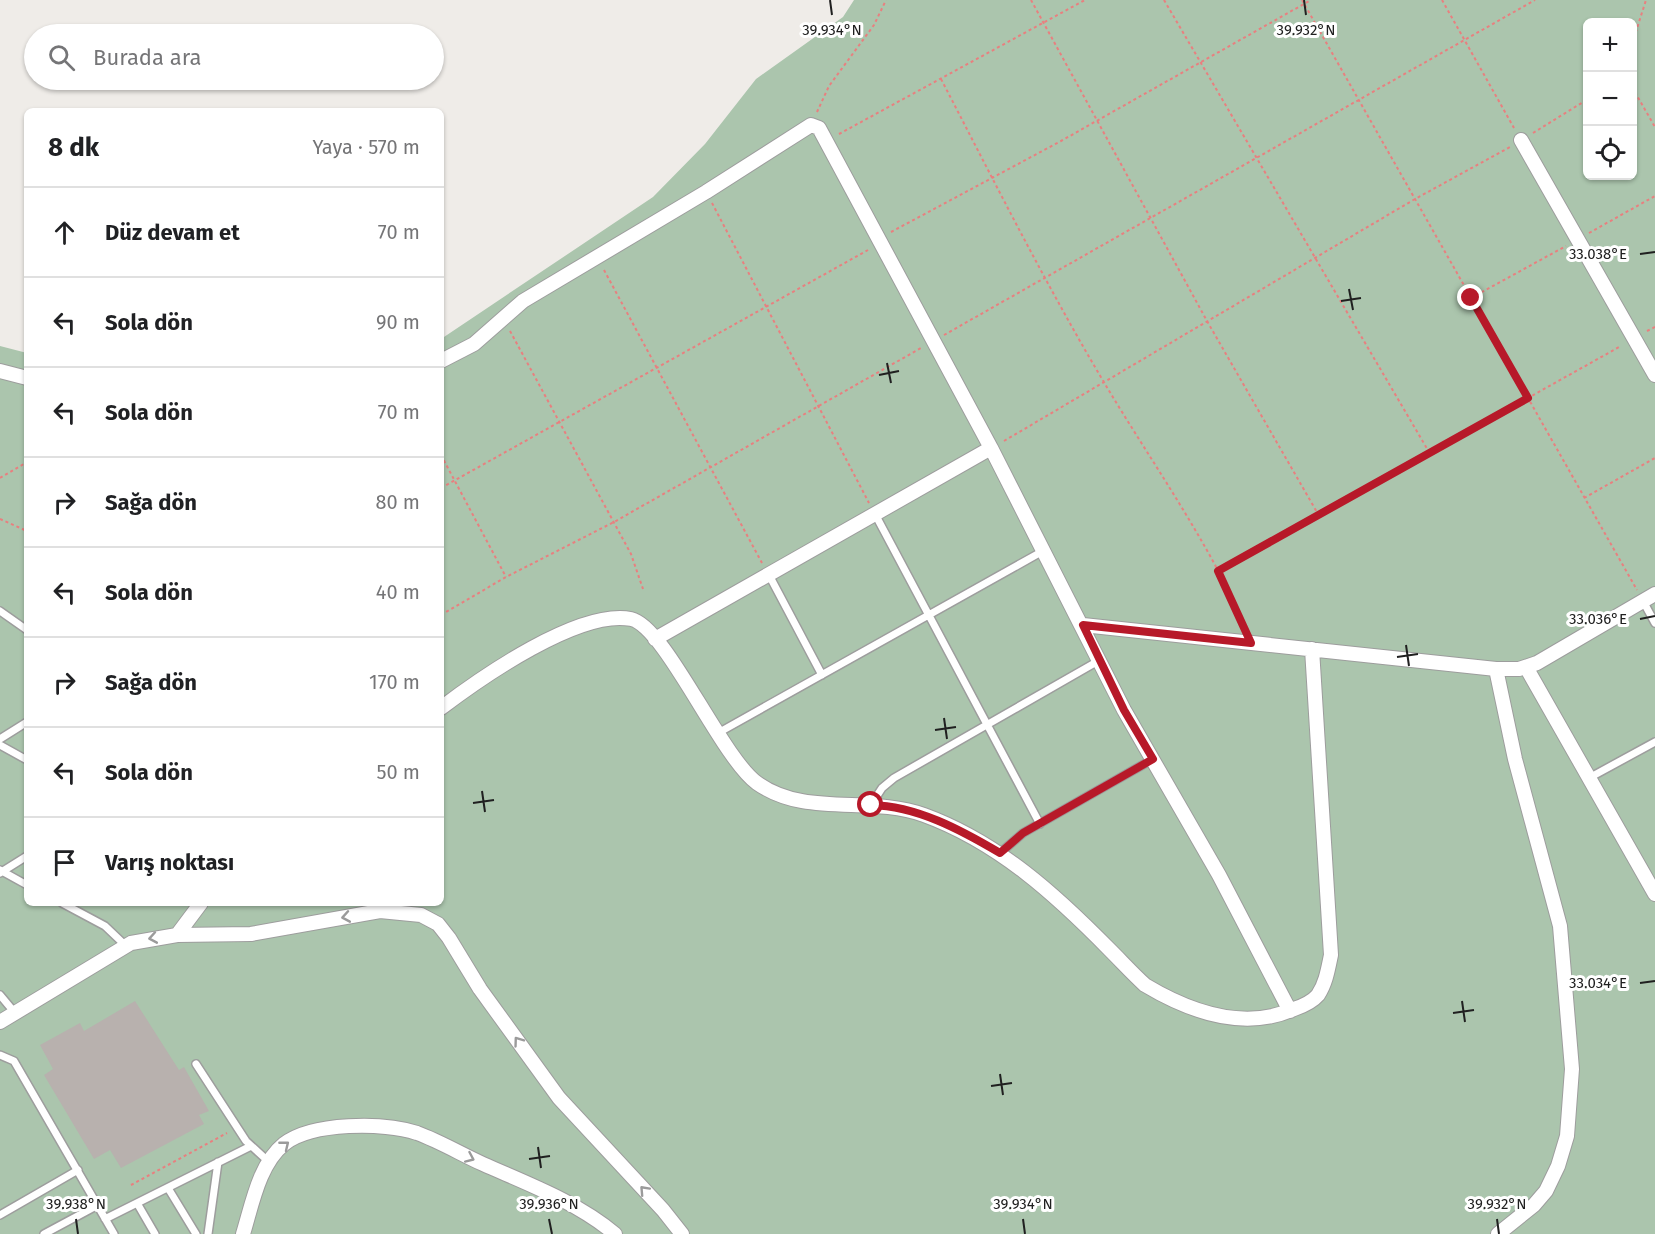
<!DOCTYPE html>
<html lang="tr">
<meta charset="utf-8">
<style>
body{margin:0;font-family:"Fira Sans",sans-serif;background:#f6f6f6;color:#202124}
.controls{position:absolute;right:18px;top:18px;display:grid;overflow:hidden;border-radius:9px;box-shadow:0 2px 4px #0004}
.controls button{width:54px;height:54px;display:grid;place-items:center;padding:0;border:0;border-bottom:2px solid #e0e0e0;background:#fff;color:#202124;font:30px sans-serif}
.stop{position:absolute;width:18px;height:18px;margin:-14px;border:4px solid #b71929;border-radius:50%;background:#fff}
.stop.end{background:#b71929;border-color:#fff;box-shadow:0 2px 6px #0008}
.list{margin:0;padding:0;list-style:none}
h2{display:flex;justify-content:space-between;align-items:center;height:78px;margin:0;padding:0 24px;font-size:26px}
h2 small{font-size:20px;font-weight:400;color:#757577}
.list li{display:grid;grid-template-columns:39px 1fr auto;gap:18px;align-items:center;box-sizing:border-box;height:90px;padding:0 24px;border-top:2px solid #e0e0e0}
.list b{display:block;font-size:22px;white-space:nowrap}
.list em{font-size:20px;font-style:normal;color:#757577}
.icon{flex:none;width:33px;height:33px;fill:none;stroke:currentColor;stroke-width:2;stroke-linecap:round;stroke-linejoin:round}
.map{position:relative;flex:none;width:1655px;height:1234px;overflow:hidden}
.search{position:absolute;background:#fff;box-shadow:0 2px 4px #0004;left:24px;top:24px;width:420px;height:66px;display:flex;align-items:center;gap:15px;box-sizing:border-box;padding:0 21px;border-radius:33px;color:#757577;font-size:22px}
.panel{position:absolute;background:#fff;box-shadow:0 2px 4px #0004;left:24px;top:108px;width:420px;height:798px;border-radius:9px}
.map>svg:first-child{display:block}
.cemetery{fill:#abc5ad;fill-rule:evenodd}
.building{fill:#b8b1ae}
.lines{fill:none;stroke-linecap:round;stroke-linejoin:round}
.service-casing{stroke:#9d9d9d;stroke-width:10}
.minor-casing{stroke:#9d9d9d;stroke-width:16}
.path{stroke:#e97f7f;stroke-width:2;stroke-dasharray:3 3;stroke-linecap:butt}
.service{stroke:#fff;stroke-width:7}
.minor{stroke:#fff;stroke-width:14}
.oneway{stroke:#9b9b9b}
.route{stroke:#b71929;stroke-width:8}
.ticks{fill:none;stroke:#202020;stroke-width:2}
.ticks-label{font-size:15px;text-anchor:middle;fill:#202020;stroke:#fff;stroke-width:6;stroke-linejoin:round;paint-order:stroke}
</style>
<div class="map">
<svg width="1655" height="1234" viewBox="0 0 1655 1234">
<rect width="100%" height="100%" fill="#efece8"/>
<path class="cemetery" d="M854,0H1655V1234H0V346L27,353V903H441V339L653,197L705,144L756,79L843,17ZM1588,22H1632V176H1588Z"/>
<path class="building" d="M135,1001L179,1070L184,1067L209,1111L199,1115L204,1124L121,1168L110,1150L94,1159L44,1075L53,1069L40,1045L80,1023L84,1031Z"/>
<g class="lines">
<defs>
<path id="service" d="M875,514L1040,824
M769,575L822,675
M1643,601L1655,623
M0,611L27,630
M718,733L1043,551
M0,739L27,722
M0,745L27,760
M1589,778L1655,742
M871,805L882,788L894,778L1100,660
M1000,853L1023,833L1153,759
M0,870L27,885
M0,873L27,856
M62,903L105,926L126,946
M0,995L15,1013
M0,1055L14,1061L114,1234
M196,1064L246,1141L269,1162
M168,1188L196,1234
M137,1203L155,1234
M0,1215L78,1170
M105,1219L251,1146
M44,1234L98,1205
M208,1234L218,1162"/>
<path id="minor" d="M1521,140L1655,375
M441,361L474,344L523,301L706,192L811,125L819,128L991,448L1124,710L1219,875L1290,1011
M0,371L27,378
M1083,625L1496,669H1519L1537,663L1655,594
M655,639L991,448
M1526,667L1655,894
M1496,669L1515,759L1560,926L1572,1069L1567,1136L1558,1166L1546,1191L1534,1205L1498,1234
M441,708C482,677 579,609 631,619C665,626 721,757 757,783C806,818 870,795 924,815C998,842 1056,895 1110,950C1122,962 1133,974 1145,985C1190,1012 1244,1031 1294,1009C1303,1006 1312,1002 1318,995C1326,983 1328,969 1331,955L1312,649
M177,935L201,903
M0,1022L131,943L177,935L251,934L380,911L421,915L438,924L449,938L480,989L559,1098L663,1210L682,1234
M243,1234C252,1205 259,1164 284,1144C312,1122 384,1122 417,1133C439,1141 461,1154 483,1164C528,1184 577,1202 615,1234"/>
</defs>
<use href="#service" class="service-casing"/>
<use href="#minor" class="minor-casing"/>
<path class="path" d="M1031,0L1207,321L1318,514
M1164,0L1429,452
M1302,0L1637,590
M1442,0L1514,128
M1632,44L1646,0
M941,79C994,181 1046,285 1105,384C1152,463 1211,545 1246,629
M1632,87L1655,127
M817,112L829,86L874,25L886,0
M1533,133L1588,99
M839,134L1085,0
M712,203L869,503
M891,232L1061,141L1311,0
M1589,233L1655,196
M604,270L762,563
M1471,298L1566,246
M510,331L631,554L643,589
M1647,331L1655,327
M944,335L1535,0
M1004,441L1415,199L1510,147
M441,455L506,577
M0,478L27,462
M441,488L868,250
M1584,498L1655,458
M0,519L27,531
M1218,571L1621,346
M441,615L506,577L614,522L921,348
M131,1185L227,1133"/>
<use href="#service" class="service"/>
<use href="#minor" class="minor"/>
</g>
<defs><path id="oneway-chevron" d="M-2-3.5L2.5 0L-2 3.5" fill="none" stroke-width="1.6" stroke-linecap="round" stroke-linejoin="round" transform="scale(1.5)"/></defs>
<g class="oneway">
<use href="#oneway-chevron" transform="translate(346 917) rotate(170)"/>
<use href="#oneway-chevron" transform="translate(153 938) rotate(170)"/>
<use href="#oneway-chevron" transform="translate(518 1041) rotate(-126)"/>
<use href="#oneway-chevron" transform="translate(285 1145) rotate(-39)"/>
<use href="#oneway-chevron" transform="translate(470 1158) rotate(24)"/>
<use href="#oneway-chevron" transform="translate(644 1190) rotate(-133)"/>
</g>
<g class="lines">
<path class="route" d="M871,805C917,806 961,830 1000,853L1023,833L1153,759L1124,710L1083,625L1251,643L1218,571L1528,398L1471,298"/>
</g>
<path class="ticks" d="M830,0L832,15M1304,0L1306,15M1640,254L1655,252M1349,289L1353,310M1341,301L1361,298M887,363L891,383M879,375L899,371M1640,619L1655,616M1406,645L1409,666M1397,657L1418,654M944,718L947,739M935,730L956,727M482,791L485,812M473,803L494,800M1640,983L1655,981M1462,1001L1465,1022M1453,1013L1474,1010M1000,1074L1003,1095M991,1086L1012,1083M538,1147L541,1168M529,1159L550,1156M76,1219L78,1234M549,1219L552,1234M1023,1219L1025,1234M1497,1219L1499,1234"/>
<g class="ticks-label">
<text x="832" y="35">39.934°N</text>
<text x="1306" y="35">39.932°N</text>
<text x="1598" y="259">33.038°E</text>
<text x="1598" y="624">33.036°E</text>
<text x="1598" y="988">33.034°E</text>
<text x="76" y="1209">39.938°N</text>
<text x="549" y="1209">39.936°N</text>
<text x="1023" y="1209">39.934°N</text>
<text x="1497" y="1209">39.932°N</text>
</g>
</svg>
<div class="controls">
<button>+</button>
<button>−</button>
<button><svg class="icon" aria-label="locate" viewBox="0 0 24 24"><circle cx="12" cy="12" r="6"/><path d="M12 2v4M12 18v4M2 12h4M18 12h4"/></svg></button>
</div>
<div class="stop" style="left:871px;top:805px"></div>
<div class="stop end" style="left:1471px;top:298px"></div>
<div class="search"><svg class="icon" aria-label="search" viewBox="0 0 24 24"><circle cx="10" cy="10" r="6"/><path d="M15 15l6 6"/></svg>Burada ara</div>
<section class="panel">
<h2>8 dk<small>Yaya · 570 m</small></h2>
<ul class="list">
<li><svg class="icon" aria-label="ahead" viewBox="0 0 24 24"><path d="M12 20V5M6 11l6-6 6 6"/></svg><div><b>Düz devam et</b></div><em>70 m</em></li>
<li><svg class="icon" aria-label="left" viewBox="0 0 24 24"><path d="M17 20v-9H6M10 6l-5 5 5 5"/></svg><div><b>Sola dön</b></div><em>90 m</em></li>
<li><svg class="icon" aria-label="left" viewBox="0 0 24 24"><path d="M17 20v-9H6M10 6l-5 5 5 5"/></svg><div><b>Sola dön</b></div><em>70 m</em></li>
<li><svg class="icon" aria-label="right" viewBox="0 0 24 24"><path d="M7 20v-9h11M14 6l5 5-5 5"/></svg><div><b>Sağa dön</b></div><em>80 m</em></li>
<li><svg class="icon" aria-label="left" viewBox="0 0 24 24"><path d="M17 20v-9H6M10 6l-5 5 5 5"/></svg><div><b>Sola dön</b></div><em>40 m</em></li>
<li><svg class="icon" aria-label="right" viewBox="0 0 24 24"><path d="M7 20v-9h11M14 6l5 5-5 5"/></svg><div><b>Sağa dön</b></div><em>170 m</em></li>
<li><svg class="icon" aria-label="left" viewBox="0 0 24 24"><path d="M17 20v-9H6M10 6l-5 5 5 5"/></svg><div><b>Sola dön</b></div><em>50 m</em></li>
<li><svg class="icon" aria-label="arrive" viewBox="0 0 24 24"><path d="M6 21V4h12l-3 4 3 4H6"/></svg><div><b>Varış noktası</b></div></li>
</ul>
</section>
</div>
